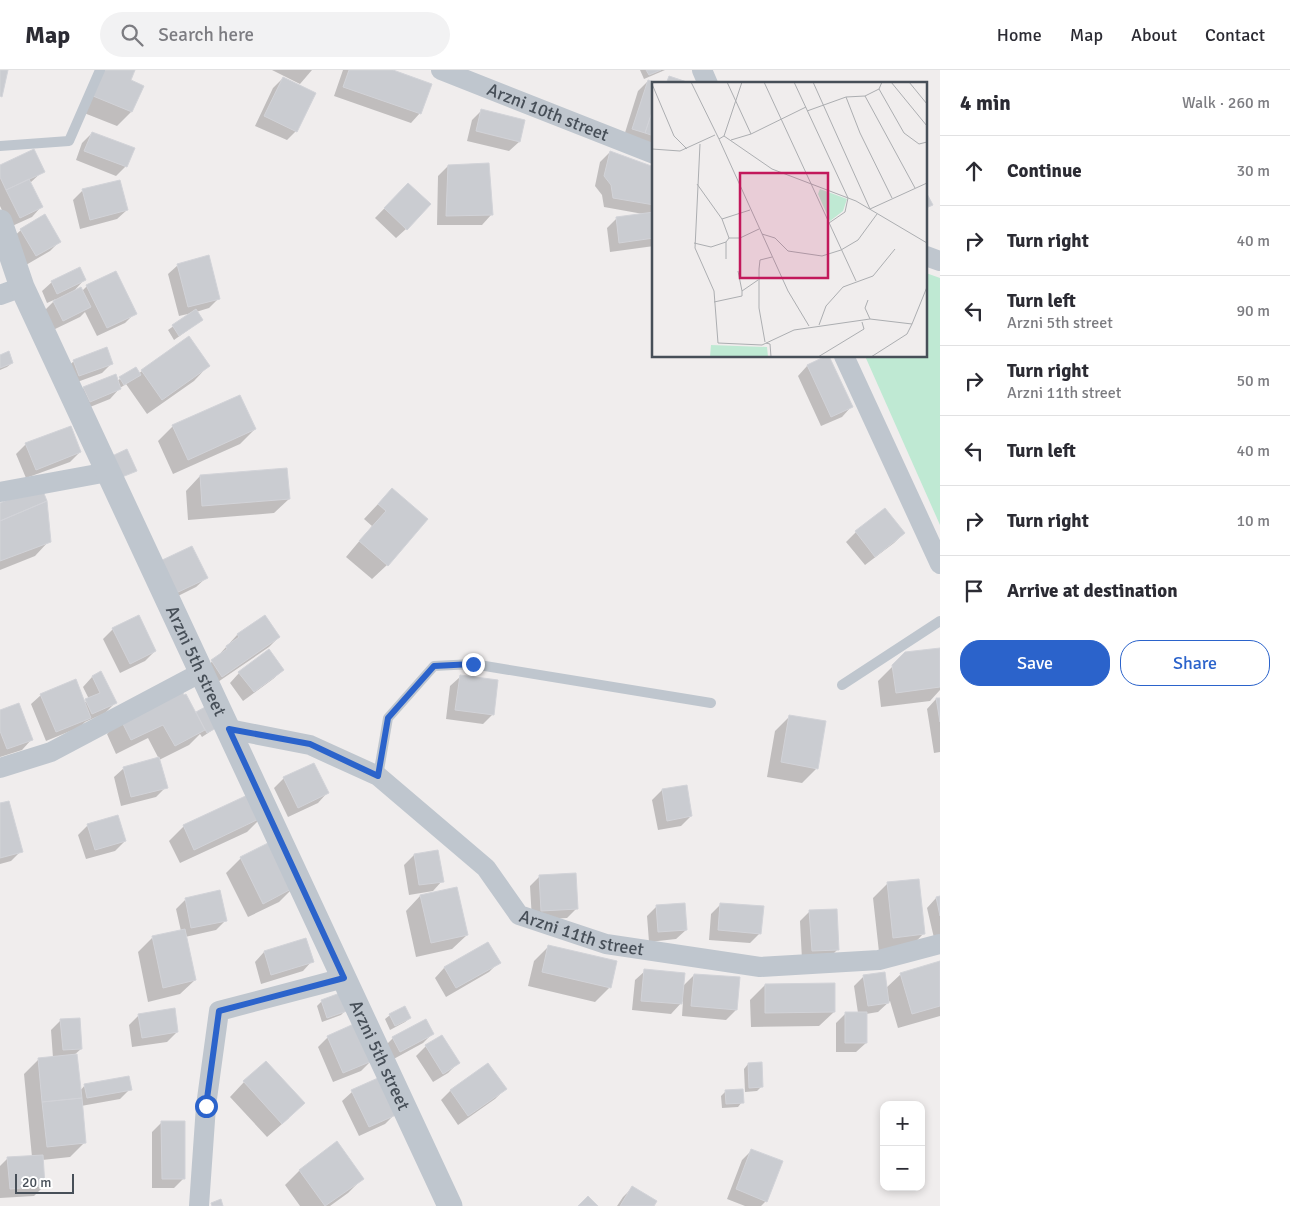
<!DOCTYPE html>
<meta charset="utf-8">
<style>
body{margin:0;font-family:Signika,sans-serif;background:#f2f2f3;color:#2b2b33}
.controls{position:absolute;right:15px;bottom:15px;display:grid;overflow:hidden;border-radius:10px;box-shadow:0 2px 8px #0003}
.controls button{width:45px;height:45px;display:grid;place-items:center;padding:0;border:0;border-bottom:1px solid #e1e1e2;background:#fff;color:#2b2b33;font:25px sans-serif}
.scale{position:absolute;left:15px;bottom:12px;width:59px;box-sizing:border-box;padding-left:5px;border:2px solid #474f58;border-top:0;font-size:14px;line-height:18px;white-space:nowrap;color:#474f58;-webkit-text-stroke:4px #fff;paint-order:stroke}
.stop{position:absolute;width:15px;height:15px;margin:-11px;border:4px solid #2b63cb;border-radius:50%;background:#fff}
.stop.end{background:#2b63cb;border-color:#fff;box-shadow:0 1px 5px #0008}
.list{margin:0;padding:0;list-style:none}
h2{display:flex;justify-content:space-between;align-items:center;height:65px;margin:0;padding:0 20px;font-size:21px}
h2 small{font-size:16px;font-weight:400;color:#7c7c81}
.list li{display:grid;grid-template-columns:32px 1fr auto;gap:15px;align-items:center;box-sizing:border-box;height:70px;padding:0 20px;border-top:1px solid #e1e1e2}
.list b{display:block;font-size:19px;white-space:nowrap}
.list p{margin:0;font-size:16px;white-space:nowrap;color:#7c7c81}
.list em{font-size:16px;font-style:normal;color:#7c7c81}
.actions{display:flex;gap:10px;padding:15px 20px}
.actions a{flex:1;padding:11px 0;border:1px solid #2b63cb;border-radius:20px;text-align:center;font-size:18px;color:#2b63cb}
.actions .main{background:#2b63cb;color:#fff}
.icon{flex:none;width:28px;height:28px;fill:none;stroke:currentColor;stroke-width:2;stroke-linecap:round;stroke-linejoin:round}
.map{position:relative;flex:none;width:940px;height:1136px;overflow:hidden}
header{display:flex;align-items:center;gap:30px;box-sizing:border-box;height:70px;padding:0 25px;background:#fff;border-bottom:1px solid #e1e1e2}
header strong{font-size:24px}
nav{display:flex;gap:28px;margin-inline-start:auto;font-size:18px}
.search{width:350px;height:45px;background:#f2f2f3;display:flex;align-items:center;gap:12px;box-sizing:border-box;padding:0 18px;border-radius:28px;color:#7c7c81;font-size:19px}
main{display:flex}
aside{flex:1;background:#fff}
.map>svg:first-child{display:block}
.green{fill:#bfe9d3}
.shadow{fill:#0003}
.building{fill:#caccd1;stroke:#d2d3d8}
.lines{fill:none;stroke-linecap:round;stroke-linejoin:round}
.service{stroke:#bfc6ce;stroke-width:10}
.minor{stroke:#bfc6ce;stroke-width:20}
.tertiary{stroke:#bfc6ce;stroke-width:25}
.route{stroke:#2b63cb;stroke-width:6}
.labels{text-anchor:middle;stroke-width:4;stroke-linejoin:round;paint-order:stroke}
.street-label{font-size:18px;fill:#474f58;stroke:#fff}
.inset-road{fill:none;stroke:#acaeb1;stroke-width:1}
.view{fill:#c2185b;fill-opacity:0.15;stroke:#c2185b;stroke-width:2.5}
.inset-edge{fill:none;stroke:#474f58;stroke-width:2.5}
</style>
<header>
<strong>Map</strong>
<div class="search"><svg class="icon" aria-label="search" viewBox="0 0 24 24"><circle cx="10" cy="10" r="6"/><path d="M15 15l6 6"/></svg>Search here</div>
<nav><a>Home</a><a>Map</a><a>About</a><a>Contact</a></nav>
</header>
<main>
<div class="map">
<svg width="940" height="1136" viewBox="0 0 940 1136">
<rect width="100%" height="100%" fill="#f0eded"/>
<path class="green" d="M926,203L940,208V455L865,286H926Z"/>
<path class="shadow" d="M96,0H134L129,11L142,16L131,42L117,56L79,41Z
M272,0H312L300,14Z
M343,0H389L420,43L411,53L334,26Z
M640,0H665L644,9Z
M283,8L296,61L287,70L255,56L273,18Z
M648,11L654,14V78L623,69L638,21Z
M482,40L524,51L519,72L509,81L467,71L472,50Z
M92,63L126,96L116,106L76,90L82,73Z
M610,82L654,98V142L652,143H654V176L610,182L607,158L617,148L643,144L604,137L602,125L595,116L600,92Z
M448,96L491,145L482,155H437L438,106Z
M0,97L43,101L30,113L41,137L32,147L10,157L0,136Z
M408,114L406,159L396,168L375,148Z
M83,120L127,140L117,149L80,159L73,130Z
M21,160L60,171L50,181L26,195L11,169Z
M178,195L219,228L209,238L196,242L202,250L174,270L168,260L192,243L179,246L168,204Z
M84,210L72,223L82,221L87,216L135,243L125,253L97,266L85,242L80,247L53,260L44,241L56,229L47,233L42,221L52,212Z
M0,286L12,293L7,297L0,300Z
M828,287L851,337L842,347L821,356L798,306L807,296Z
M74,291L112,293L102,303L69,315L64,300Z
M208,296L194,311L147,344L126,314L120,318L110,329L80,341L74,328L84,318L117,311L135,299L138,304L142,301Z
M173,356L255,359L240,374L173,404L158,371Z
M26,374L80,382L70,392L26,408L16,384Z
M200,406L289,429L274,443L188,450L186,421Z
M392,419L387,495L372,509L346,487L372,456L364,449Z
M0,434L49,471L35,486L0,500Z
M856,462L904,463L894,473L865,495L846,472Z
M149,503L206,508L196,517L164,533Z
M265,546L279,567L269,577L212,616L202,601L217,587L237,565Z
M113,559L155,581L145,591L120,603L103,569Z
M940,583V620L930,631L881,637L878,611L893,596Z
M283,600L273,609L243,631L230,613L239,603Z
M100,603L115,633L105,643L85,652L80,657L46,671L31,634L41,625L84,633L89,629L83,617L92,607Z
M460,607L493,644L483,654L446,649L450,616Z
M936,629H940V682L934,683L927,639Z
M0,642L31,670L22,680L0,687Z
M196,643L217,657L202,667L200,664L189,675L159,690L166,717L156,727L121,736L114,707L124,698L159,689L148,668L116,684L107,664L121,649Z
M790,646L816,699L802,713L767,707L775,661Z
M284,708L327,723L318,733L288,747L274,718Z
M686,716L691,746L681,756L658,760L652,730L662,720Z
M251,724L262,747L247,762L180,793L169,771L184,756Z
M0,734L21,781L11,791L0,794Z
M88,755L125,771L115,781L86,789L78,765Z
M437,781L442,811L433,821L409,825L404,795L414,785Z
M241,788L294,817L279,832L248,847L226,803Z
M539,807L577,838L567,848L532,850L530,816Z
M888,813L923,864L909,879L879,882L873,828Z
M420,826L467,865L452,879L416,887L406,841Z
M936,828H940V867L934,868L927,838Z
M186,829L226,850L216,860L185,867L195,910L180,924L148,932L138,882L152,868L181,861L176,839Z
M721,834L760,863L750,873L709,870L711,844Z
M657,836L686,860L676,869L649,872L647,846Z
M810,841L838,879L828,889L802,890L800,851Z
M305,869L312,891L303,901L261,914L255,892L264,882Z
M488,873L499,892L489,902L446,927L435,908L444,898Z
M549,876L610,917L595,932L528,916L534,891Z
M940,892V946L898,958L890,931L878,942L866,944V973L856,982H836V953L846,943H858L854,916L864,906L886,918L901,904Z
M645,901L682,917L694,905L736,940L726,950L682,946L683,931L671,944L632,940L635,910Z
M765,915L834,942L819,956L751,957L750,930Z
M339,925L345,941L341,945L322,952L317,936L321,932Z
M139,945L177,962L167,972L132,977L129,955Z
M390,945L410,948L405,952L390,960L385,949Z
M61,950L81,979L73,986L80,1021L85,1015L130,1019L120,1029L81,1036L85,1072L70,1087L42,1090L44,1116L34,1126L0,1128V1096L8,1088L32,1087L24,1004L38,990L53,988L51,960Z
M432,964L423,973L390,991L383,978L393,968Z
M441,966L458,993L448,1003L433,1012L416,986L426,976Z
M328,967L371,991L361,1001L333,1012L318,977Z
M748,994L762,1016L757,1021L745,1022L744,999Z
M488,995L505,1019L495,1029L458,1055L441,1030L450,1021Z
M244,1012L289,1048L267,1067L230,1027Z
M726,1021L742,1032L738,1037L722,1038L721,1026Z
M352,1022L394,1045L385,1054L359,1066L342,1031Z
M162,1052L184,1108L174,1118H152V1062Z
M337,1073L363,1108L348,1123L330,1136H300L285,1115L299,1101Z
M751,1081L766,1131L761,1136H745L727,1129L742,1090Z
M633,1117L653,1136H617L623,1127Z"/>
<path class="building" d="M0,0H8L2,27L0,26Z
M104,0H135L131,10L144,16L132,42L93,26Z
M349,0H393L432,14L421,44L343,17Z
M646,0H661L649,5Z
M669,6L687,12L686,14H666Z
M283,7L316,23L297,62L264,46Z
M648,10L661,14H654V36L645,63L632,59Z
M654,36V66L645,63Z
M481,39L525,50L520,72L476,61Z
M92,62L135,78L127,97L84,81Z
M34,79L45,102L6,120L0,107V95Z
M610,81L654,97V135L613,128L611,115L604,106Z
M489,93L493,145L446,146L448,95Z
M29,109L43,137L20,148L6,120Z
M120,110L128,140L90,150L82,119Z
M408,113L431,134L407,160L384,138Z
M926,122L933,135L926,138Z
M654,142V168L619,173L616,147Z
M45,144L61,172L36,186L20,159Z
M209,185L220,229L188,237L177,194Z
M80,197L86,210L57,224L51,211Z
M116,201L137,244L107,258L86,215Z
M81,217L91,237L63,251L53,231Z
M196,239L203,250L179,266L172,255Z
M189,266L210,296L162,330L141,300Z
M107,277L113,294L79,306L73,290Z
M9,281L13,293L0,298V285Z
M826,286H829L853,337L831,347L807,295Z
M136,297L141,305L124,315L119,307Z
M116,304L121,319L90,332L83,317Z
M240,325L256,359L188,390L172,355Z
M71,356L81,382L36,400L25,373Z
M127,379L137,401L122,407L112,386Z
M287,398L290,429L202,436L200,405Z
M41,416L47,431L0,451V433Z
M392,418L428,449L388,496L359,471L386,441L378,434Z
M47,431L51,472L0,491V451Z
M885,438L905,463L875,487L855,461Z
M192,476L208,508L174,524L158,492Z
M139,545L156,581L130,594L112,558Z
M265,545L280,567L222,607L211,590L227,579L226,576L239,567L237,564Z
M940,578V617L896,623L892,595L905,582Z
M269,579L284,600L254,622L238,602Z
M101,601L117,633L92,644L85,629L100,623L92,606Z
M460,605L498,610L494,645L455,640Z
M76,609L91,648L56,662L40,624Z
M181,619L184,625L186,624L205,660L175,676L163,655L131,670L120,648Z
M936,628H940V652Z
M19,633L33,670L7,679L0,661V640Z
M207,636L218,657L207,663L196,642Z
M789,645L826,651L818,699L781,692Z
M159,687L168,718L131,727L123,697Z
M314,693L329,723L298,738L283,707Z
M687,715L692,746L667,751L662,719Z
M252,723L263,747L194,780L183,755Z
M9,731L23,782L0,788V733Z
M118,745L126,771L95,780L87,754Z
M272,771L295,817L263,834L240,787Z
M438,780L444,812L419,815L414,784Z
M576,803L578,839L541,841L539,805Z
M919,809L925,864L893,868L887,812Z
M457,817L468,865L431,873L420,825Z
M220,820L227,851L191,858L185,828Z
M940,826V846L936,827Z
M685,833L687,860L658,862L656,835Z
M720,833L764,836L761,864L718,860Z
M837,839L839,880L812,881L809,840Z
M185,859L196,910L163,918L152,866Z
M306,868L314,892L271,905L264,881Z
M488,872L501,893L456,918L444,897Z
M548,875L617,891L611,918L542,902Z
M940,891V936L912,944L900,903Z
M644,899L685,903L682,934L641,931Z
M885,902L889,933L868,936L863,905Z
M694,904L740,907L737,940L691,936Z
M835,913V942L765,943V914Z
M340,923L347,941L327,948L321,930Z
M405,936L411,948L395,956L389,944Z
M175,938L178,962L142,968L138,944Z
M845,942H867V973H845Z
M80,948L82,979L63,980L60,949Z
M426,949L434,964L400,982L392,967Z
M356,953L372,991L343,1003L327,966Z
M442,965L460,993L443,1004L425,975Z
M77,984L82,1028L42,1032L38,988Z
M266,991L305,1033L282,1054L243,1011Z
M762,992L763,1017L749,1018L748,993Z
M488,993L507,1019L468,1046L450,1020Z
M129,1006L132,1020L87,1028L84,1014Z
M378,1008L396,1045L369,1057L351,1020Z
M743,1019L744,1033L726,1034L725,1020Z
M82,1028L86,1073L47,1077L42,1032Z
M161,1051H185V1109H162Z
M337,1071L364,1109L325,1136L299,1100Z
M751,1079L783,1091L767,1132L736,1119Z
M43,1085L45,1116L10,1119L7,1087Z
M632,1116L657,1131L654,1136H620Z
M588,1126L598,1136H578Z
M221,1129L223,1136H212L211,1133Z"/>
<g class="lines">
<path class="service" d="M0,76L69,71L100,0
M842,615L940,551
M378,706L388,648L434,596L473,594L711,633"/>
<g class="minor">
<path id="s1" d="M441,0L654,84"/>
<path d="M702,0L708,14"/>
<path d="M926,186L940,191"/>
<path d="M0,225L22,217"/>
<path d="M844,286L940,494"/>
<path d="M0,422L108,402"/>
<path id="s2" d="M229,659L310,675L378,706L486,798L519,845L606,874L760,897L879,890L940,874"/>
<path d="M0,698L51,682L200,603"/>
<path d="M199,1136L206,1036L219,941L344,908"/>
</g>
<path class="tertiary" id="s3" d="M0,152L22,217L450,1136"/>
</g>
<g class="lines">
<path class="route" d="M206,1036L219,941L344,908L229,659L310,674L378,706L388,648L434,596L473,594"/>
</g>
<g class="labels">
<g class="street-label">
<text dy="6" stroke="none"><textPath href="#s1" startOffset="115">Arzni 10th street</textPath></text>
<text dy="6" stroke="none"><textPath href="#s3" startOffset="481">Arzni 5th street</textPath></text>
<text dy="6" stroke="none"><textPath href="#s2" startOffset="422">Arzni 11th street</textPath></text>
<text dy="6" stroke="none"><textPath href="#s3" startOffset="916">Arzni 5th street</textPath></text>
</g>
</g>
<g transform="translate(652 12)">
<rect width="275" height="275" fill="#f0eded"/>
<path d="M168,107L195,117L191,129L178,139L166,112ZM59,263L115,265L116,275H58Z" fill="#bfe9d3"/>
<path class="inset-road" d="M39,0L67,57M75,0L99,52M90,0L72,54L67,57L136,209L157,244M112,0L204,199M142,0L196,116L193,130L177,141M161,0L218,127L275,101M239,0L275,44M257,0L275,22M0,2L22,54L35,67M227,7L252,51L267,62L275,60M213,14L263,106M194,15L208,51L240,116M155,29L194,15L213,14L227,7L230,0M72,54L120,87L204,119L275,161M79,58L99,52L154,25M48,62L43,166L62,209L66,261L110,263L142,248L218,237L260,242L275,205M0,67L28,69L63,53M70,137L98,128M110,152L123,156L136,169L170,174L189,168L206,158L225,132M77,156H88L107,147M42,161L59,165L74,160L77,156L70,137L45,102M74,177V160M86,189L90,209M216,218L213,226L218,237M62,220L90,214V209L106,198M167,243L174,224L191,205L221,194L243,167M113,260L107,226V187L108,178L120,175M114,261L118,262L119,275M166,275L212,247L210,240M219,275L255,252L260,242"/>
<path class="view" d="M88,91H176V196H88Z"/>
<rect width="275" height="275" class="inset-edge"/>
</g>
</svg>
<div class="controls">
<button>+</button>
<button>−</button>
</div>
<div class="scale">20 m</div>
<div class="stop" style="left:206px;top:1036px"></div>
<div class="stop end" style="left:473px;top:594px"></div>
</div>
<aside>
<h2>4 min<small>Walk · 260 m</small></h2>
<ul class="list">
<li><svg class="icon" aria-label="ahead" viewBox="0 0 24 24"><path d="M12 20V5M6 11l6-6 6 6"/></svg><div><b>Continue</b></div><em>30 m</em></li>
<li><svg class="icon" aria-label="right" viewBox="0 0 24 24"><path d="M7 20v-9h11M14 6l5 5-5 5"/></svg><div><b>Turn right</b></div><em>40 m</em></li>
<li><svg class="icon" aria-label="left" viewBox="0 0 24 24"><path d="M17 20v-9H6M10 6l-5 5 5 5"/></svg><div><b>Turn left</b><p>Arzni 5th street</p></div><em>90 m</em></li>
<li><svg class="icon" aria-label="right" viewBox="0 0 24 24"><path d="M7 20v-9h11M14 6l5 5-5 5"/></svg><div><b>Turn right</b><p>Arzni 11th street</p></div><em>50 m</em></li>
<li><svg class="icon" aria-label="left" viewBox="0 0 24 24"><path d="M17 20v-9H6M10 6l-5 5 5 5"/></svg><div><b>Turn left</b></div><em>40 m</em></li>
<li><svg class="icon" aria-label="right" viewBox="0 0 24 24"><path d="M7 20v-9h11M14 6l5 5-5 5"/></svg><div><b>Turn right</b></div><em>10 m</em></li>
<li><svg class="icon" aria-label="arrive" viewBox="0 0 24 24"><path d="M6 21V4h12l-3 4 3 4H6"/></svg><div><b>Arrive at destination</b></div></li>
</ul>
<div class="actions"><a class="main">Save</a><a>Share</a></div>
</aside>
</main>
